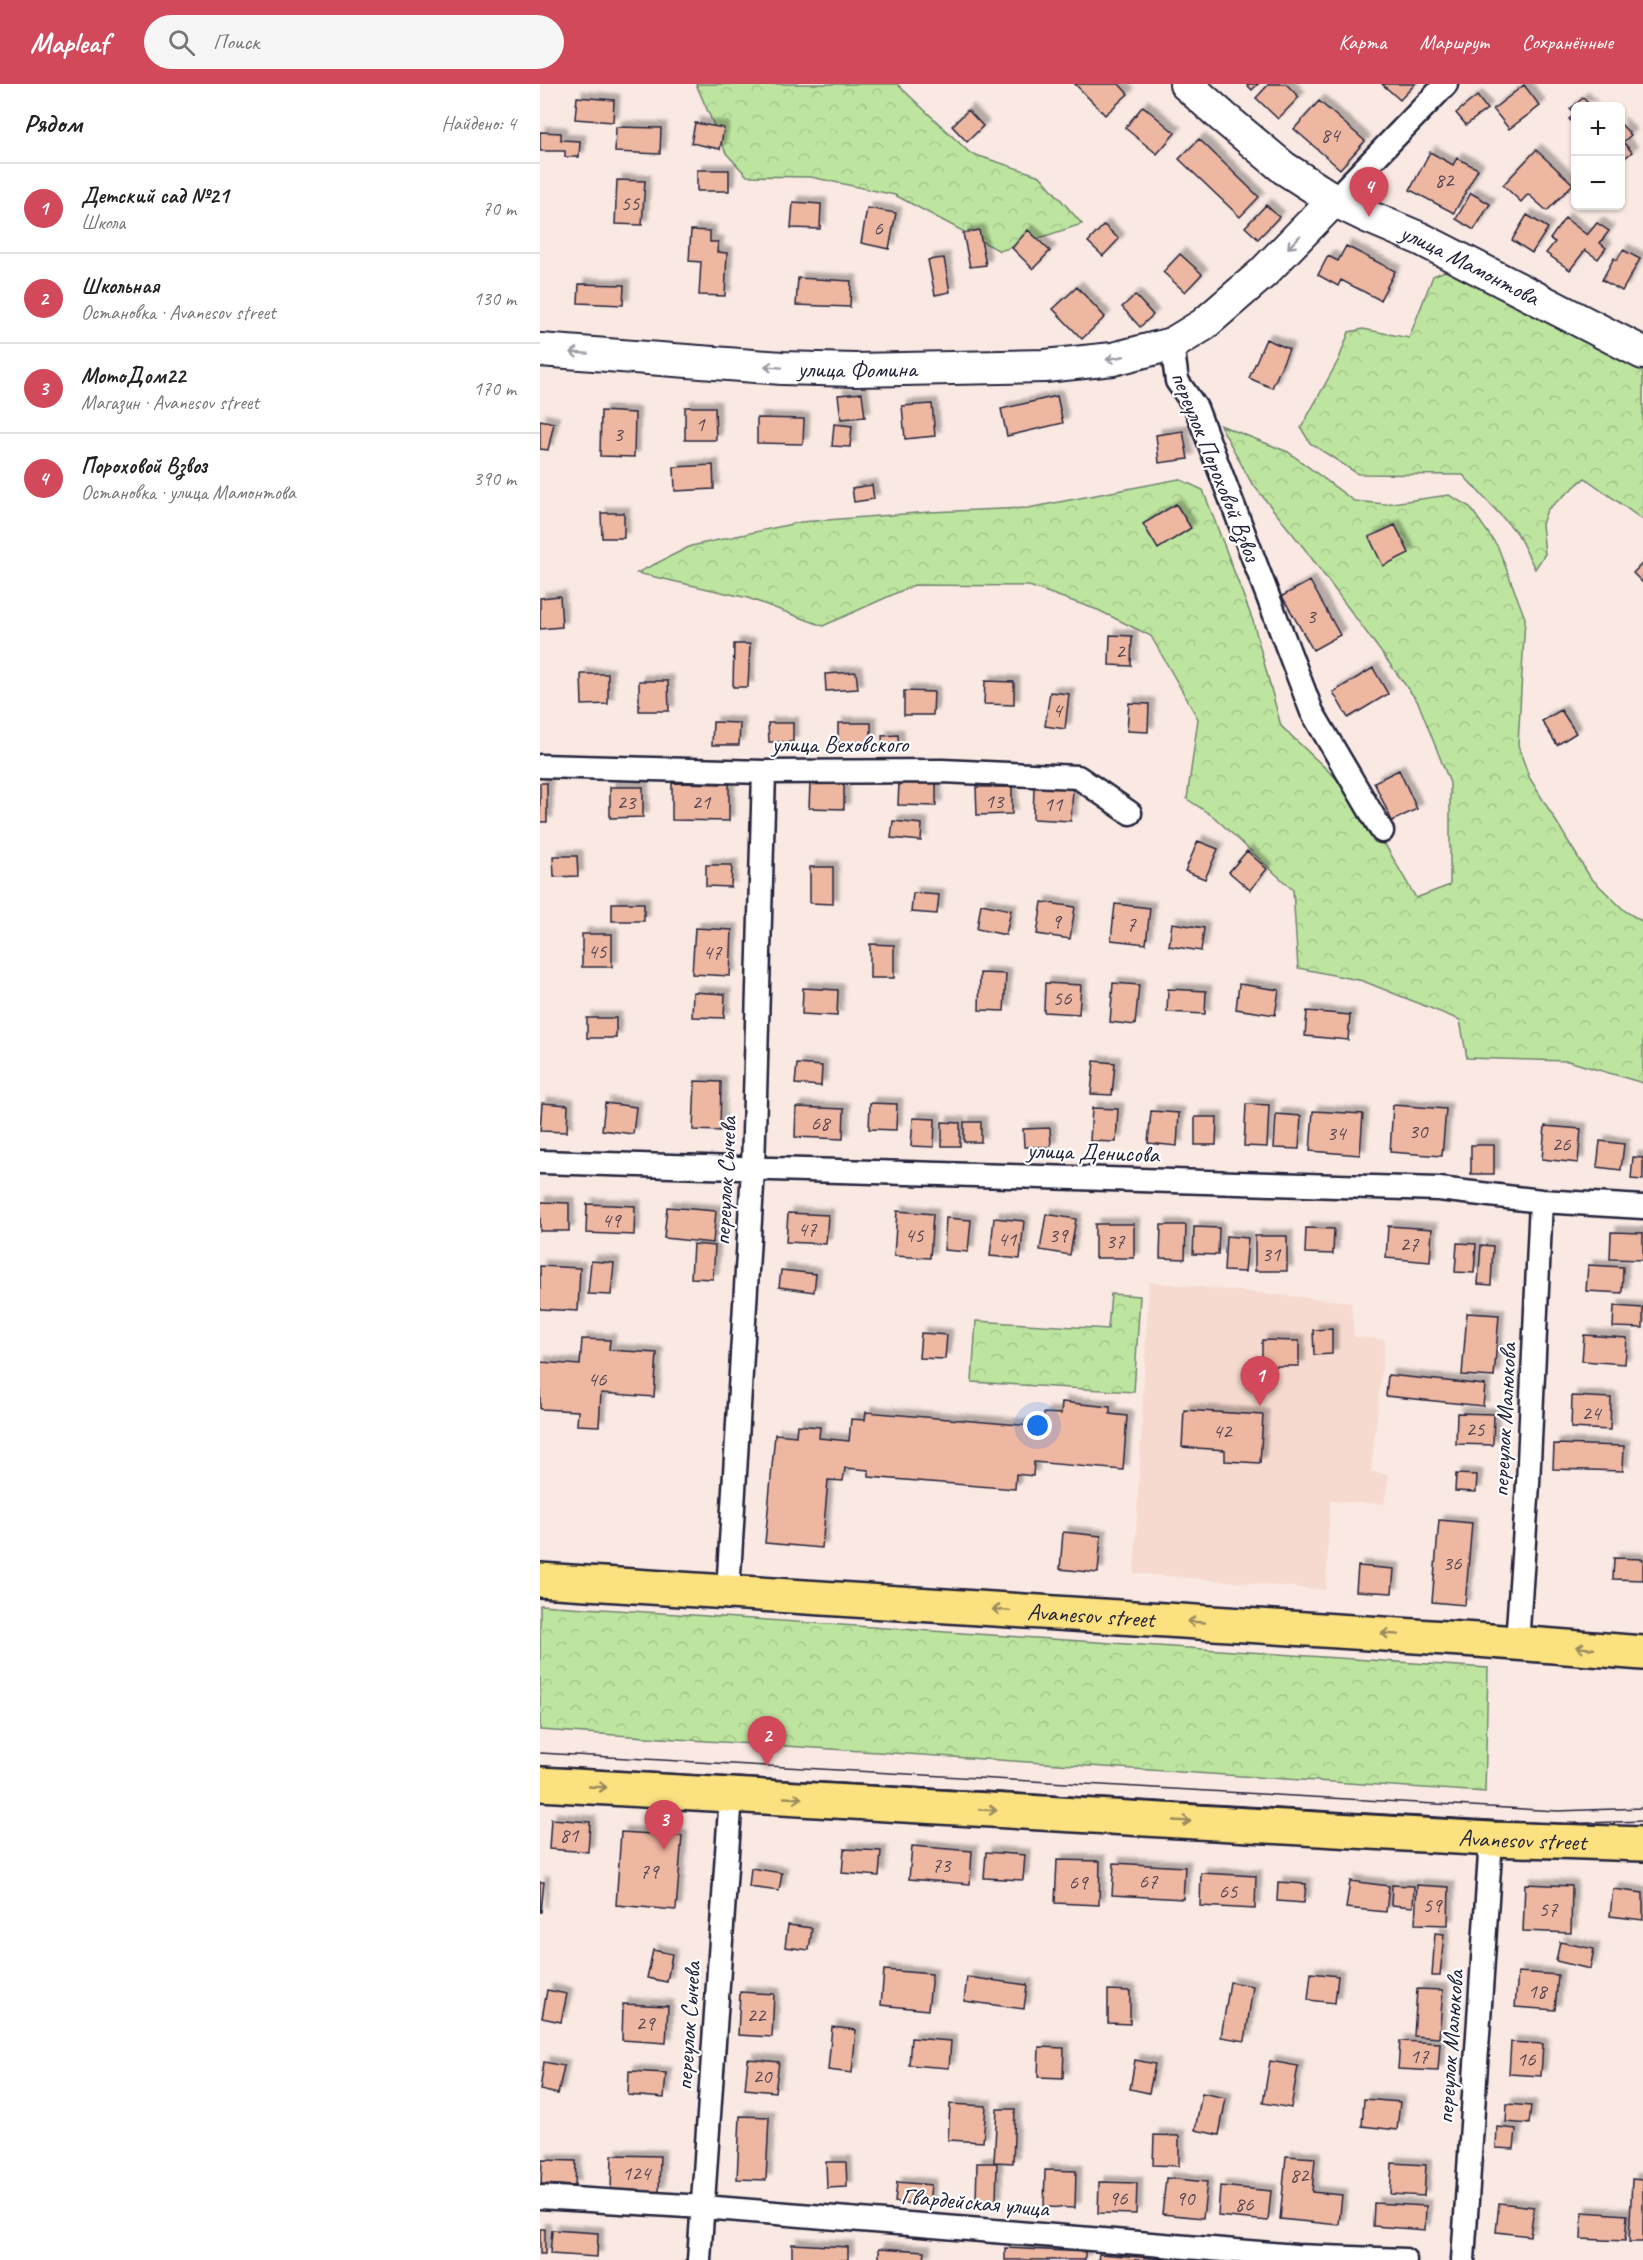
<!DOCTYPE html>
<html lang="ru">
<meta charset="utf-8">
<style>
body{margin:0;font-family:Caveat,sans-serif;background:#f6f6f6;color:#222}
.controls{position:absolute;right:18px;top:18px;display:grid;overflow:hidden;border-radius:9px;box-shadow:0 2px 4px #0004}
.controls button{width:54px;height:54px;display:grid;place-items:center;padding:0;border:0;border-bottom:2px solid #e0e0e0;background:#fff;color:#222;font:30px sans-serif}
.you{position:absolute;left:498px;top:1342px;width:21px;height:21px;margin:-15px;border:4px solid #fff;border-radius:50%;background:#1a73e8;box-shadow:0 0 0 9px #1a73e833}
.badge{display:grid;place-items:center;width:39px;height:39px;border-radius:50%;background:#d1495b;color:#fff;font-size:20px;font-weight:700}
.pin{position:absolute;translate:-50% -50px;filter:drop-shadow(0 2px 3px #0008)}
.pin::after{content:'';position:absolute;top:32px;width:21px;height:18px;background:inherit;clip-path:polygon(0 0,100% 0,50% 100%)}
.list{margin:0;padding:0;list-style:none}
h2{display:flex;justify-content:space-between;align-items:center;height:78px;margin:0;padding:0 24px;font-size:26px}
h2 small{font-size:20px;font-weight:400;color:#767676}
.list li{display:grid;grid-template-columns:39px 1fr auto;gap:18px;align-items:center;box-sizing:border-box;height:90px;padding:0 24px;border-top:2px solid #e0e0e0}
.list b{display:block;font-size:22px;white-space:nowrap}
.list p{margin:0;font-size:20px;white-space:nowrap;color:#767676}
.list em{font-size:20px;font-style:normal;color:#767676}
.icon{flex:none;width:33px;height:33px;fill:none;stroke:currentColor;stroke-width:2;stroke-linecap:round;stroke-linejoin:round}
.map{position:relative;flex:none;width:1103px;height:2176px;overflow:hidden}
header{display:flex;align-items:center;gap:36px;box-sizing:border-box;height:84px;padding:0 30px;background:#d1495b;color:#fff}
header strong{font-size:28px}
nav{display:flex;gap:33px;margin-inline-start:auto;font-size:21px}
.search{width:420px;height:54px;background:#f6f6f6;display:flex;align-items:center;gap:15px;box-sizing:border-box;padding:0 21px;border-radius:33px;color:#767676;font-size:22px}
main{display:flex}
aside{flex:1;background:#fff}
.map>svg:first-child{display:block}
.built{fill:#f6dad0}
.forest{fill:url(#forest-crowns);stroke:#70846e;stroke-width:1.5}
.building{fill:#eeb7a2;stroke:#22223b;stroke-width:1.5;filter:url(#shadow)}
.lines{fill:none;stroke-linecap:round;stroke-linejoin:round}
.street-casing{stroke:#22223b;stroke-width:27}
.secondary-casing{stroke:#22223b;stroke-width:36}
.highway-casing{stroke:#22223b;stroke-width:38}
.street{stroke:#fff;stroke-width:22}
.secondary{stroke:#fff;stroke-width:32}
.highway{stroke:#fbe180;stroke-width:33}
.tram{stroke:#22223b;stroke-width:1.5}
.oneway{stroke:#9c9ca7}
.oneway2{stroke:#998b61}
.labels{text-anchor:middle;stroke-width:4.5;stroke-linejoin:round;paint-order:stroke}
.number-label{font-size:21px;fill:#554755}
.street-label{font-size:24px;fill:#22223b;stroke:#fff}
</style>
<header>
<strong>Mapleaf</strong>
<div class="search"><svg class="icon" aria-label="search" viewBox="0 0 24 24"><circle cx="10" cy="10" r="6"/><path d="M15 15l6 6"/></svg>Поиск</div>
<nav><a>Карта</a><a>Маршрут</a><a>Сохранённые</a></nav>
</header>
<main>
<aside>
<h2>Рядом<small>Найдено: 4</small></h2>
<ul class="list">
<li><span class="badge">1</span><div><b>Детский сад №21</b><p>Школа</p></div><em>70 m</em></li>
<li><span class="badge">2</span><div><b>Школьная</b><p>Остановка · Avanesov street</p></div><em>130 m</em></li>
<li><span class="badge">3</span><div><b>МотоДом22</b><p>Магазин · Avanesov street</p></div><em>170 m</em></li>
<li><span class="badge">4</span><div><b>Пороховой Взвоз</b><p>Остановка · улица Мамонтова</p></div><em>390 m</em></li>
</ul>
</aside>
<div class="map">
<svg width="1103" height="2176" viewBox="0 0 1103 2176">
<defs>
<pattern id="forest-crowns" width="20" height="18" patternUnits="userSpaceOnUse" patternTransform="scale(1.5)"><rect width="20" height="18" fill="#bee5a0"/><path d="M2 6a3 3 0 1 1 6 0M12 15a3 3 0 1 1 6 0" fill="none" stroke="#a3c48b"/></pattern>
<filter id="shadow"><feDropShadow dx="5.5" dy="-5.5" stdDeviation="1.5" flood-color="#0004"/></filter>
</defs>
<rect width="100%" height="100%" fill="#fae9e3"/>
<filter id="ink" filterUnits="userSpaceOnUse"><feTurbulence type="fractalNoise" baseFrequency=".0167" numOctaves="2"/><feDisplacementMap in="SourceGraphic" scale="12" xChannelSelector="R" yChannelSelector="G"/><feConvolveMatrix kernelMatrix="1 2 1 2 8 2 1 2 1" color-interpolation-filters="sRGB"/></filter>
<g filter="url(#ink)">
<path class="built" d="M609,1198L811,1218L814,1253L845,1255L831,1387L849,1391L844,1420L790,1417L786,1506L594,1489Z"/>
<path class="forest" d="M156,0H357L430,69L500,92L542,140L460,167L355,111L271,93L207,92L186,69Z
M910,185L1103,283V436L1045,394L1007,426L1002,440L1005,470L995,485L977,449L923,391L818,390L770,359L761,344L799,275L809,248L823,245L869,254L893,192Z
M680,341L748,368L814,417L845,420L909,411L930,423L958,463L985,534L978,661L989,693L1050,793L1085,827L1103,838V999L1028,977L927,974L920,936L823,897L758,884L753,806L674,733L647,715L658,635L611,552L558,526L489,502L374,501L283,542L208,514L97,489L151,462L261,438L390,428L488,424L639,395L663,406L713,537L741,642L820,717L876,814L910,801V699L878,618L764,464L711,398Z
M571,1210L600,1212L594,1308L432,1298L436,1237L568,1245Z
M0,1521L948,1584L945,1708L0,1646Z"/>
<path class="building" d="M535,0H579L588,10L565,31Z
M706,0H718L712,6Z
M729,0H746L759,13L738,35L716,14Z
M842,0H875L860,16Z
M984,1L1000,22L969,45L953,25Z
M937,12L947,25L926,41L916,29Z
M37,13L74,16L73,38L35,35Z
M1043,14L1051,22H1036V42L1029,35L1035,30L1030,25Z
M779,17L825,57L800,85L754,45Z
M603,22L635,49L617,70L585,44Z
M428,26L443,42L427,58L412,42Z
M155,39L184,44L180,65L151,59Z
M1080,39L1091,51L1083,58L1092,68L1080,78Z
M76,43L121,44L120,70L75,68Z
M0,48L21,49V56L40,57L39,73H25V67H0Z
M659,55L719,113L700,133L639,75Z
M996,66L1033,100L1007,127L988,110L981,118L963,101Z
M890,68L913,81L917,74L938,85L914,129L870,106Z
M157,86H189V107H157Z
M77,96L105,97L102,141L75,140Z
M931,109L950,120L934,146L916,135Z
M253,118L281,120L280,145L251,144Z
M726,121L739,133L718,155L705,143Z
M327,124L356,129L349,165L321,159Z
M987,131L1008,144L992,169L972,156Z
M1025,134L1047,151L1057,139L1069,147L1060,159L1066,164L1058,175L1045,166L1030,186L1006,169L1015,158L1010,155Z
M564,141L579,155L563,172L548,158Z
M151,146L170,147V158H178L177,168L187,169L185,212L159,211L161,178L149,177Z
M439,146L446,181L430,183L423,149Z
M488,146L510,167L493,185L472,164Z
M806,162L855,187L840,216L801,196L798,202L778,191L788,172L798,177Z
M1083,166L1100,175L1082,207L1062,196L1074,174L1077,176Z
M640,170L662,190L645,208L623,188Z
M404,174L410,208L395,211L388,176Z
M258,194L311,197L310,223L256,221Z
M39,200L84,201L83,221L38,219Z
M537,203L565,233L542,255L513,225Z
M595,211L613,231L600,243L582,223Z
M726,255L749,265L732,304L709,294Z
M322,309L325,333L301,335L298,311Z
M517,312L523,339L467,352L461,325Z
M392,320L395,352L365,355L362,322Z
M145,323H175L176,356H145Z
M61,327L95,329L94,373L60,372Z
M217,334L264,335L263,360L217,359Z
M0,336L14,339L8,366L0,365Z
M294,340L312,342L310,363L292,362Z
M643,347L648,375L619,379L616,351Z
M173,381L174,405L135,407L134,383Z
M332,401L334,415L314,418L312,404Z
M636,420L651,444L618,465L603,440Z
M61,429H84V454H62Z
M855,441L869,469L843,482L829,453Z
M1103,479V499L1093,489Z
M770,497L800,551L773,566L742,512Z
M20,512L22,543L0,545V514Z
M570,551L592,552L591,582L569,581Z
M194,560H210L208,603H193Z
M833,584L848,610L808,634L793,608Z
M316,588L318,605L286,607L285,590Z
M41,590H68V620L42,621Z
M99,597H128L129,627H99Z
M445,597L474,598V621L444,620Z
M364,607L394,608L393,631H364Z
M510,608L529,610L525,645L505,642Z
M589,619L609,620L608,648L587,647Z
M1021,626L1036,649L1017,661L1002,637Z
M173,638L200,639L199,661H172Z
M228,639H253V658H229Z
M298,639H331V659H298Z
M358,651L359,667L343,668L342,652Z
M859,686L877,725L852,737L834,698Z
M0,699H7V738H0Z
M132,699L189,700V737L132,736Z
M270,699L304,700V725L269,724Z
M359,699H396V722L358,721Z
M70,703H103V733L70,734Z
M436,703H472V730L437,731Z
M494,703L533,704L531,737L493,735Z
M353,737L382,740L381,757L351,754Z
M658,757L678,765L665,795L645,787Z
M707,767L727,785L710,806L689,788Z
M13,772H37L38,792L14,793Z
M166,781H192L191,803L166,802Z
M270,783H293V820L270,819Z
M373,809L399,811L397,830L371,828Z
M502,818L535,823L530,855L497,850Z
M72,819H104V837H72Z
M441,820L471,826L466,851L437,845Z
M575,820L610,824L606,860L571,856Z
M632,839L664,844L661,867L629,862Z
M155,844L192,846L190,892L152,890Z
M42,850H72V883H42Z
M330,860L354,861V894H330Z
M440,889L466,890L464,927L439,926Z
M505,899L541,901L539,930L504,928Z
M573,899L599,901L595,941L570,938Z
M699,900L739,906L735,931L696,925Z
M263,904L298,906L297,932L262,930Z
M628,905L666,907L665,930L627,928Z
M153,908L185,910L184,934L152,933Z
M767,927L810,931L808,956L765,952Z
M47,934H76V954H47Z
M554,977L575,979L572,1011L551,1010Z
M257,980L282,982L281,1002L255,1000Z
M155,997L181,998L180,1047L153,1046Z
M2,1019L28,1021L27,1048L0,1047Z
M65,1019L96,1023L93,1050L62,1046Z
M330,1019L357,1020L356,1046L329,1045Z
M706,1020L729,1021L727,1063L704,1062Z
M853,1021L906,1025L902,1072L850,1068Z
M256,1023L304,1025L303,1055L255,1053Z
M552,1024L578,1025L576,1058L550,1057Z
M611,1027L639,1029L637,1062L608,1059Z
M773,1027L823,1030L820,1071L770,1067Z
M736,1030L761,1032L759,1065L734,1064Z
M655,1033H677L676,1061H655Z
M373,1034L395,1035L394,1063L371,1062Z
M402,1038L420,1039V1062H402Z
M424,1038H441V1058H424Z
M1005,1042L1041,1045L1038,1079L1002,1075Z
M510,1044L511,1063H484L483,1045Z
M1060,1057L1084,1060L1081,1086L1057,1083Z
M931,1061H954V1090H931Z
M1093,1073L1103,1074V1096L1091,1095Z
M0,1118L29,1119V1147H0Z
M47,1120L95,1122L94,1151L46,1149Z
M127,1123L176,1127L173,1159L124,1154Z
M357,1127L393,1130L390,1174L354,1172Z
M248,1129L288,1131L286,1160L246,1158Z
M506,1130L536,1135L530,1171L500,1166Z
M406,1134L431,1136L428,1168L404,1166Z
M454,1134L484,1137L480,1175L450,1172Z
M555,1140H594V1174H555Z
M621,1141H646L645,1175L620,1174Z
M848,1142L892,1145L890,1178L846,1174Z
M654,1143L679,1144L678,1171L653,1170Z
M766,1144L794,1145L793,1170L765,1169Z
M1071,1148L1103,1149V1176L1070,1175Z
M686,1152L708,1154L705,1188L684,1187Z
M715,1152H747V1187H715Z
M917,1159L936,1160L934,1189L915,1188Z
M153,1160L175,1162L173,1195L151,1194Z
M941,1161L953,1162L951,1201L938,1200Z
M51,1177L74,1179L71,1211L48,1210Z
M1048,1181L1083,1183L1082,1209L1046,1207Z
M0,1182L40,1184L38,1227L0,1225Z
M241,1186L276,1190L274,1208L239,1203Z
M1074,1222L1103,1224V1244L1073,1243Z
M927,1229L959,1231L954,1293L922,1291Z
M792,1245V1270L774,1271L773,1246Z
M381,1249L407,1251L405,1275L379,1274Z
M1044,1251L1087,1254L1085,1280L1042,1277Z
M42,1255L70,1256L69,1266L117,1269L114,1313L61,1309L59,1342L37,1341L38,1327L0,1325V1278L40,1281Z
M722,1256L759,1257V1282H722Z
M848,1291L945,1301L943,1322L846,1312Z
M1032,1312L1071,1314L1070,1346L1031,1344Z
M522,1318L570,1323V1330L587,1332L583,1386L494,1378L493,1392L476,1390L475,1405L329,1393V1386L305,1384L303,1397L288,1396L282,1464L225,1459L235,1350L256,1352L257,1341L280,1343L279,1354L309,1357L311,1335L325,1336L326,1328L503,1343L504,1329L521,1330Z
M644,1326L723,1331L720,1379L685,1377V1366L642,1363Z
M917,1329L954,1330L953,1361L916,1360Z
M1014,1360L1084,1362L1083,1387L1013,1385Z
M916,1390L937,1391L936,1408L915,1407Z
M899,1436L932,1439L925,1521L892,1518Z
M523,1448L561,1452L558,1489L520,1485Z
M1074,1474L1103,1475V1496L1073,1495Z
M818,1482L854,1485L852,1509L816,1507Z
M11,1735L50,1738L48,1768L9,1765Z
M81,1748L142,1752L136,1826L76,1821Z
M372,1762L432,1767L430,1800L369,1795Z
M304,1765L341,1767L339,1792L302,1789Z
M446,1768L485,1771L483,1796L444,1794Z
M517,1776L560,1777L559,1821L515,1819Z
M574,1779L645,1783L643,1815L572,1811Z
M211,1784L242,1789L239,1807L209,1803Z
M661,1789L716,1792L715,1825L660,1822Z
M810,1797L849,1802L846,1828L806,1824Z
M0,1798H4L1,1828H0Z
M738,1798L766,1800L764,1819L737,1817Z
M985,1800L1032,1802L1031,1849L983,1847Z
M852,1801L874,1802L873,1823L851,1821Z
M877,1801L909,1803L908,1841L875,1840Z
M1073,1805L1103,1809V1836L1070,1832Z
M248,1841L272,1844L269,1866L245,1863Z
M895,1849L904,1850L900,1892H892Z
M1020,1858L1054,1865L1050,1885L1016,1877Z
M113,1866L132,1870L127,1898L107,1894Z
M344,1886L392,1890L388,1926L341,1921Z
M978,1888L1018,1891L1015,1926L975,1923Z
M771,1889L798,1892L795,1919L768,1916Z
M427,1893L487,1901L484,1925L424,1917Z
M690,1898L713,1902L705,1957L681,1953Z
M877,1905L903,1906L899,1954L874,1952Z
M7,1906L27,1910L21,1938L2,1934Z
M568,1906L590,1907V1940L568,1939Z
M200,1908L234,1910L232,1953L198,1951Z
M83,1920L128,1922L126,1959L82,1956Z
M292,1943L316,1946L312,1989L288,1986Z
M371,1954L411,1957L409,1984L369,1981Z
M860,1957L900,1959L898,1987L858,1985Z
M971,1958L1003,1960L1001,1992L969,1990Z
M499,1963L524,1964L523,1994L498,1993Z
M208,1975L239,1978L235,2008L205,2005Z
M595,1976L615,1980L609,2009L590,2005Z
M730,1977L758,1982L751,2024L723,2019Z
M4,1978L24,1982L18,2010L0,2006Z
M89,1987L126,1989L124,2014L88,2011Z
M662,2009L686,2014L679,2051L655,2046Z
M824,2015L860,2018L857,2046L822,2042Z
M410,2020L446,2022L443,2058L408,2056Z
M967,2020L991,2022L989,2040L966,2038Z
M457,2025H475L473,2079L454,2078Z
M200,2032L229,2033L226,2096L197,2095Z
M957,2043L976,2045L974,2065L956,2064Z
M614,2051L639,2052V2082L613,2081Z
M72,2071L120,2072L119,2108L71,2106Z
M746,2072L775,2074L772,2108L802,2111L799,2141L740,2135Z
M2,2076L36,2077L35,2102L1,2100Z
M286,2078H306L307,2103L287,2104Z
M437,2079H457L456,2118H436Z
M852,2079L886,2081L884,2112L850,2110Z
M505,2086L536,2087L535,2124L504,2123Z
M626,2094L667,2098L663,2134L622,2130Z
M1092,2095L1103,2096V2158H1089Z
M357,2098L391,2101L389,2121L355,2118Z
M559,2098L597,2099L596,2130L558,2129Z
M680,2102L731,2107L728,2137L678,2132Z
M834,2119L886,2122L885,2146L833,2142Z
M959,2119L994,2123L990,2152L956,2148Z
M1042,2128L1087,2131L1085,2157L1041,2155Z
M0,2145H5V2170H0Z
M12,2146L58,2149L57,2173L10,2170Z
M252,2160L308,2163V2176H252Z
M339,2164L385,2167L384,2176H339Z
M465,2164L545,2168V2176H465Z
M559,2170L626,2175V2176H558Z"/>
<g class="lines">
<defs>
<path id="street" d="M794,116L906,0
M632,260L637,297L656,324L772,628L842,747
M0,682L224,688L402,687L538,693L590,729
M0,1078L899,1105L1001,1117L1103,1123
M188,1508L213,1085L224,688
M977,1559L988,1400L1001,1117
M0,2113L163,2123L756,2172L865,2176
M159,2176L191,1711
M923,2176L951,1755"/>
<g id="secondary">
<path id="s1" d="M646,0L683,33L744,84L794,116L829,133L881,155L1103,269"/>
<path id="s2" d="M0,266L242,284L315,286L505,282L573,275L632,260L663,241L723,189L794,116"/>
</g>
<g id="highway">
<path id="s3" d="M0,1496L937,1556L1103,1569"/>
<path id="s4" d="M0,1700L951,1755L1103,1760"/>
</g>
</defs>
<use href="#street" class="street-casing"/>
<use href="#secondary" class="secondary-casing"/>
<use href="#highway" class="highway-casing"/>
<use href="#street" class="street"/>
<use href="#secondary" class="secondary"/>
<use href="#highway" class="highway"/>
<path class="tram" d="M0,1669L1018,1727L1103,1724
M0,1682L1019,1740L1103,1737"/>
</g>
<defs><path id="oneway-shaft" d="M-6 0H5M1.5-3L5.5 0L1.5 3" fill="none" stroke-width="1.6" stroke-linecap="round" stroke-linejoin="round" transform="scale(1.5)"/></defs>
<g class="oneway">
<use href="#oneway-shaft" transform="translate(754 158) rotate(134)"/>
<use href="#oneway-shaft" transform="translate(39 269) rotate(-176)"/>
<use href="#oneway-shaft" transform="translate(575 274) rotate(169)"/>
<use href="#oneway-shaft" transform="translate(233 283) rotate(-176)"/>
</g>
<g class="oneway2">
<use href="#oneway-shaft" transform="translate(461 1526) rotate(-176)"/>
<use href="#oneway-shaft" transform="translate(656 1538) rotate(-177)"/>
<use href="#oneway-shaft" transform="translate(850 1550) rotate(-176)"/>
<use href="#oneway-shaft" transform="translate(1045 1564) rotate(-175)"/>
<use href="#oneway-shaft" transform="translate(58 1703) rotate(3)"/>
<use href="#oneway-shaft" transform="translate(253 1714) rotate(3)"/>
<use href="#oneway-shaft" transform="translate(448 1726) rotate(3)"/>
<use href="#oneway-shaft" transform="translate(642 1737) rotate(3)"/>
</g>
</g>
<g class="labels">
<g class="number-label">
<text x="790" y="58">84</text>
<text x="904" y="103">82</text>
<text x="90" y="126">55</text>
<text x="338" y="151">6</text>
<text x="160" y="347">1</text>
<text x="78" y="357">3</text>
<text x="771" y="539">3</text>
<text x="580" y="574">2</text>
<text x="517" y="633">4</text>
<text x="454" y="724">13</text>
<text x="86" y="725">23</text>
<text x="161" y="725">21</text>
<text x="513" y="727">11</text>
<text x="516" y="844">9</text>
<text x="591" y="847">7</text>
<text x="57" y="874">45</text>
<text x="172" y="875">47</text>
<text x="522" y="921">56</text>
<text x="280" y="1046">68</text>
<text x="878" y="1054">30</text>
<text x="796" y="1056">34</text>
<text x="1021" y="1067">26</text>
<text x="71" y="1143">49</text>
<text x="267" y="1152">47</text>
<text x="374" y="1158">45</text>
<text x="518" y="1158">39</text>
<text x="467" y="1162">41</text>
<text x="575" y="1164">37</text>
<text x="869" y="1167">27</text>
<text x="731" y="1177">31</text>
<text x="57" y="1302">46</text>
<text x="1051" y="1336">24</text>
<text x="935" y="1352">25</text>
<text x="682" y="1354">42</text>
<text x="912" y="1486">36</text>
<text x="29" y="1758">81</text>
<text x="401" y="1788">73</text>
<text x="109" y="1794">79</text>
<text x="608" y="1804">67</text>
<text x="538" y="1805">69</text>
<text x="688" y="1814">65</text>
<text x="892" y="1828">59</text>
<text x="1008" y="1832">57</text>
<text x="997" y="1914">18</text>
<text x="216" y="1938">22</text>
<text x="105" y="1946">29</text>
<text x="879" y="1979">17</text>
<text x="986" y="1982">16</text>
<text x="222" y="1999">20</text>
<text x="96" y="2096">124</text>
<text x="759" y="2098">82</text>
<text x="578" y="2121">96</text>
<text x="645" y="2121">90</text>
<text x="704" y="2127">86</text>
</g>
<g class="street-label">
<text dy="8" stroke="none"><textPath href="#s1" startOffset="339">улица Мамонтова</textPath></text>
<text dy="8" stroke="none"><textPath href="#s2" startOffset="318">улица Фомина</textPath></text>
<text transform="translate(676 382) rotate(68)" y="8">переулок Пороховой Взвоз</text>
<text x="300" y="668">улица Веховского</text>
<text transform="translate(553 1068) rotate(2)" y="8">улица Денисова</text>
<text transform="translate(185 1097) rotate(-87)" y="8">переулок Сычева</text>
<text transform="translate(964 1336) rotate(-87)" y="8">переулок Малюкова</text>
<text dy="8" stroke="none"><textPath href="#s3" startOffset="552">Avanesov street</textPath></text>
<text dy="8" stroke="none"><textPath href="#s4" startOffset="984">Avanesov street</textPath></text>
<text transform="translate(148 1942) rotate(-86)" y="8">переулок Сычева</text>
<text transform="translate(910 1963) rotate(-86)" y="8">переулок Малюкова</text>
<text transform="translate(435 2118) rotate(5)" y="8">Гвардейская улица</text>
</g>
</g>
</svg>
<div class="controls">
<button>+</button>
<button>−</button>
</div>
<div class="you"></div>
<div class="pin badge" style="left:720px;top:1322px">1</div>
<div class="pin badge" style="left:227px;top:1682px">2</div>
<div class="pin badge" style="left:124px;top:1766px">3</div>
<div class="pin badge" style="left:829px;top:133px">4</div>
</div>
</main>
